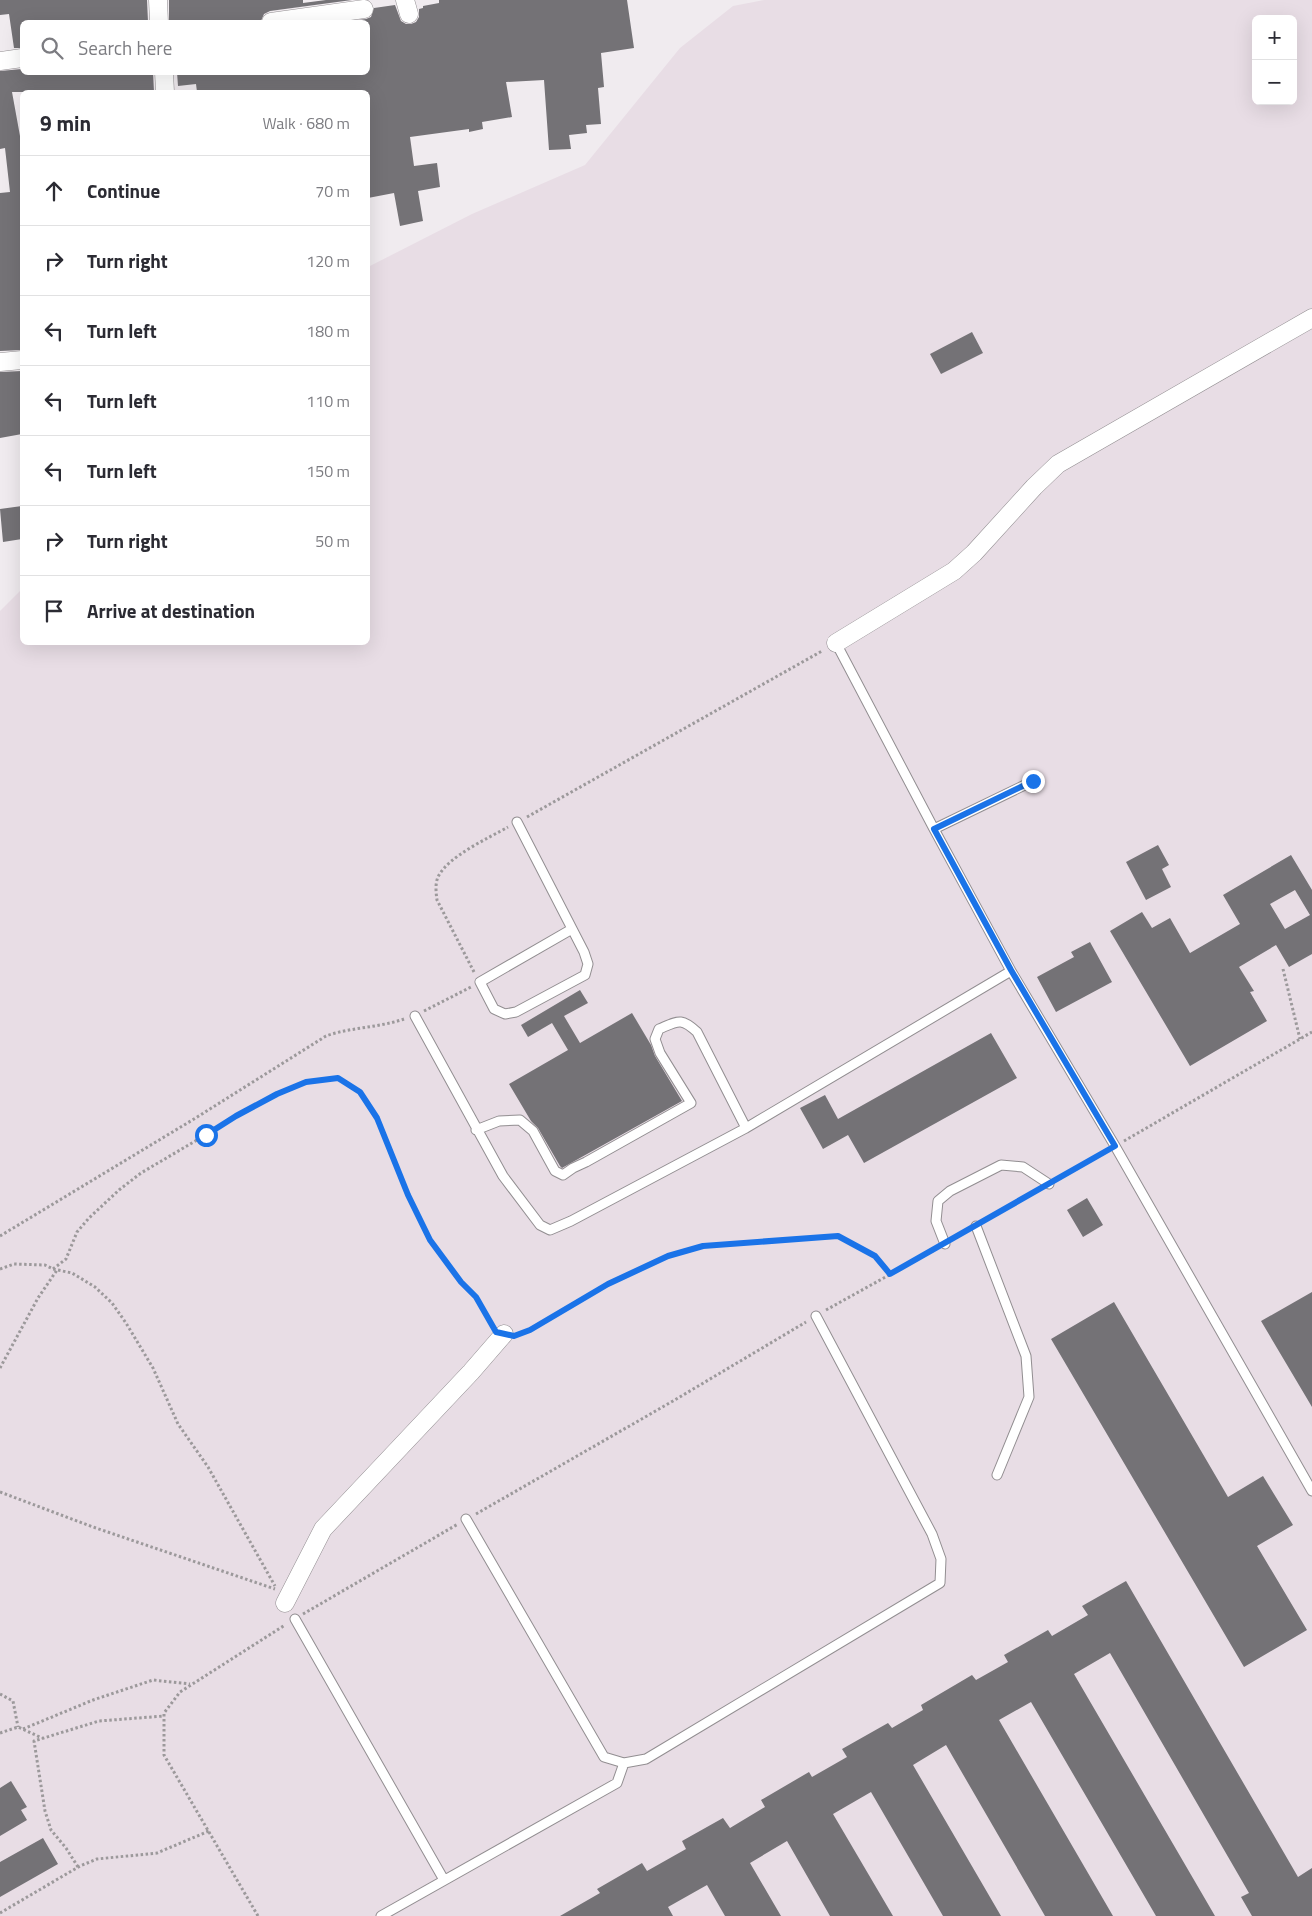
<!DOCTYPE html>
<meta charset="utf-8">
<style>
body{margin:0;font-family:"Titillium Web",sans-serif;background:#f7f7f7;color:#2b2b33}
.controls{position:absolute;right:15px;top:15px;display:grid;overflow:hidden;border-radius:8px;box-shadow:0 5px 20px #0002}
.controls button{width:45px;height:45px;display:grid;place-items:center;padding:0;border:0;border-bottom:1px solid #e1e1e2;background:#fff;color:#2b2b33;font:25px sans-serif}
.stop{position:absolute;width:15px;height:15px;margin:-11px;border:4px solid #1a73e8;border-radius:50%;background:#fff}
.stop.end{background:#1a73e8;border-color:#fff;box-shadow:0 1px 5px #0008}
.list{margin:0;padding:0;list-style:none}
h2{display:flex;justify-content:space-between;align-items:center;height:65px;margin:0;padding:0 20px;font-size:21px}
h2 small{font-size:16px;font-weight:400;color:#7c7c81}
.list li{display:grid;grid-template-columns:32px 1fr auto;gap:15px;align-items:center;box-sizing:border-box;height:70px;padding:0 20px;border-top:1px solid #e1e1e2}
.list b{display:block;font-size:19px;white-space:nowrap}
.list em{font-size:16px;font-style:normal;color:#7c7c81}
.icon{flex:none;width:28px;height:28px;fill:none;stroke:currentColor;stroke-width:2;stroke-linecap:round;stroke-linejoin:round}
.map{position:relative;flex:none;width:1312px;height:1916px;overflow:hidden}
.search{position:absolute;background:#fff;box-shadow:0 5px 20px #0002;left:20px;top:20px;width:350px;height:55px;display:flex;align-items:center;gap:12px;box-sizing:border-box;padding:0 18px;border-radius:8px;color:#7c7c81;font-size:19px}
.panel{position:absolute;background:#fff;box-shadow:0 5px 20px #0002;left:20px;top:90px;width:350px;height:555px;border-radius:8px}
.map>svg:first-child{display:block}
.built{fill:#e8dde5;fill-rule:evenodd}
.building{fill:#747276;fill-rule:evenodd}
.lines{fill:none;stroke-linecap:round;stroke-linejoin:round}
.lane-casing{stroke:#928e91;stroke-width:11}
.street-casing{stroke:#928e91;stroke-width:19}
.path{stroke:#9c999b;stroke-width:3;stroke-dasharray:2.5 2.5;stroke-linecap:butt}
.lane{stroke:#fff;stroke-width:9}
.street{stroke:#fff;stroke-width:18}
.route{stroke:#1a73e8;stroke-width:6}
</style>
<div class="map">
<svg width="1312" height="1916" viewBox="0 0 1312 1916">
<rect width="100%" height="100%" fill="#f0ebef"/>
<path class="built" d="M764,0H1312V1916H0V611L22,589V642H368V267L472,214L585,165L680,48L733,6ZM1256,19H1293V101H1256Z"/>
<path class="building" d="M0,0H147L148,22H22V48H14L9,14L0,15Z
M169,0H303V3L326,0H352L270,11L264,14L261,21L248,22H169Z
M439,0H627L634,48L601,53L604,87L598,88L601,124L586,125L587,133L569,135L571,149L549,150L544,80L506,82L512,117L482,122L483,129L469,132V129L410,137L414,166L437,163L440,187L418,191L423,221L400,226L394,193L368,198V92H197L196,84L178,86L177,72H368V22H344L366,19L371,17L374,8L395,5L401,21L406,24H411L416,22L419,17V9L423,8V6L439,3Z
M22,69V72H153L154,92H110L109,90L90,92H12L20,136H22V350L0,351V193L10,192L5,148L0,149V71Z
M972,332L983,353L941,374L930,354Z
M22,371V434L0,438V372Z
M22,506V539L3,542L0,509Z
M1158,845L1169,865L1162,869L1171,887L1146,900L1126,862Z
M1291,855L1312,890V954L1289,967L1276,945L1239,967L1254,991L1250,992L1267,1021L1190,1066L1110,931L1142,912L1152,928L1170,918L1190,953L1240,924L1223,895ZM1295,890L1310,915L1285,929L1270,904Z
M1090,942L1112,982L1056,1012L1037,977L1074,957L1071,952Z
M580,990L588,1003L564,1016L580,1043L632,1013L651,1045L655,1056L682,1101L562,1168L560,1166L538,1128L531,1121L509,1084L568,1050L552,1023L528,1037L521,1025Z
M991,1033L1017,1078L864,1163L848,1135L823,1149L800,1108L825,1095L838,1119Z
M1087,1198L1103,1225L1083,1237L1067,1210Z
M1312,1292V1407L1261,1321Z
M1114,1302L1228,1497L1263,1476L1293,1525L1257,1546L1307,1630L1244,1667L1051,1339Z
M1126,1581L1298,1877L1312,1868V1916H1252L1241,1897L1249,1893L1110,1653L1074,1674L1215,1916H1156L1031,1702L999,1720L1113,1916H1045L946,1745L913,1765L1001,1916H943L871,1792L833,1814L893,1916H830L787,1841L750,1863L781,1916H725L707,1885L668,1907L673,1916H560L600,1893L597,1889L642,1863L647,1871L686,1849L682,1841L723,1818L730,1828L765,1807L761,1800L809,1772L812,1777L847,1757L842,1749L888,1723L892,1728L923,1710L921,1705L972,1675L976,1680L1008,1662L1004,1655L1048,1630L1052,1636L1088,1615L1082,1606Z
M11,1781L27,1807L21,1810L27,1820L0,1836V1788Z
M43,1838L58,1864L0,1897V1862Z"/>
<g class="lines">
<defs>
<path id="lane" d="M836,643L934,829L1011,971L1115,1146L1312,1491
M517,822L584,952L588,964L585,975L516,1012L505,1014L494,1009L480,982L572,929
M934,829L1033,781
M415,1016L503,1176L540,1225L550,1230L571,1221L746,1128L1011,971
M476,1130L499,1121L520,1120L533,1131L555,1171L563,1175L573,1168L586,1162L691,1103L660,1053L655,1039L659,1029C678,1021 681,1017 697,1032L746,1128
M976,1226L1026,1356L1029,1397L997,1475
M945,1244L936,1221L938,1201L950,1191L1001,1165L1023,1167L1049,1184
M466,1519L604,1757L624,1763L646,1759L940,1583L941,1559L932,1534L816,1316
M295,1619L444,1880
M381,1916L617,1783L624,1763"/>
<path id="street" d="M158,0L159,22
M405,0L409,14
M271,22L364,9
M0,61L22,58
M164,72L165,92
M0,362L22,360
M836,643L954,571L974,553L1034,487L1058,464L1312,318
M285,1603L323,1529L471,1372L504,1334"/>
</defs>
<use href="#lane" class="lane-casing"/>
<use href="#street" class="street-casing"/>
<path class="path" d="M527,817L822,651
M1283,969L1300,1039
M474,972L437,900C436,893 435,884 438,877C448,856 489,838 508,827
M424,1011L471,987
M1124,1141L1312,1032
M1059,1179L1106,1152
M985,1221L1039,1190
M0,1236L194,1119L326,1036C351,1027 378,1028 404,1019
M955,1238L967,1231
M0,1269L14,1264L45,1265L53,1269L72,1273L95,1287L112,1303L126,1323L153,1368L178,1424L208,1467L275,1586
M53,1269L66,1259L77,1232L89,1218L119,1190L141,1173L236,1117L277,1094L307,1081L338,1078L360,1091L377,1118L408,1195L430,1240L461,1282L476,1297L492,1324
M826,1310L936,1249
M518,1334L530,1330L608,1284L668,1256L703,1246L837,1236L875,1256L890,1274
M0,1368L38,1298L57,1270
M0,1492L93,1527L275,1589
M476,1514L673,1401L806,1322
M303,1614L458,1524
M0,1694L13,1701L18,1727
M23,1729L93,1700L153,1680L190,1684
M0,1733L18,1727L42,1738
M78,1867L66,1848L51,1830L45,1811L34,1741L99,1721L164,1716
M0,1913L80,1866L97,1859L157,1853L209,1831
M258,1916L164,1755V1713L180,1692L285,1625"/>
<use href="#lane" class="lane"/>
<use href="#street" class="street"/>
</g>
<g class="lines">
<path class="route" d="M206,1135L236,1116L277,1094L306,1082L338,1078L360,1092L377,1118L408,1195L430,1240L461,1282L476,1297L496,1332L514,1336L530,1330L608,1284L668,1256L703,1246L838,1236L875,1256L890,1274L1115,1146L1011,970L934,829L1033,781"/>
</g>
</svg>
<div class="controls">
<button>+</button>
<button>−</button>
</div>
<div class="stop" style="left:206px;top:1135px"></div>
<div class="stop end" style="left:1033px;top:781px"></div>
<div class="search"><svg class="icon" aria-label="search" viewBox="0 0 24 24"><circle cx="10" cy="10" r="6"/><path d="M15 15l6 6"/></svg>Search here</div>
<section class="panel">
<h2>9 min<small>Walk · 680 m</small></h2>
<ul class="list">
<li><svg class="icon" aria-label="ahead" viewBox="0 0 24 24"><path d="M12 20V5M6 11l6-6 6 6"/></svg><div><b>Continue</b></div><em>70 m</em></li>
<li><svg class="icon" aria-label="right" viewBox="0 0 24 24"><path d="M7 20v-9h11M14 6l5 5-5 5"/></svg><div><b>Turn right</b></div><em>120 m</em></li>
<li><svg class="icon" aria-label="left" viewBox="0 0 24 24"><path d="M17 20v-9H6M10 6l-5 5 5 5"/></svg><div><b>Turn left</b></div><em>180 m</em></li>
<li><svg class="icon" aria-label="left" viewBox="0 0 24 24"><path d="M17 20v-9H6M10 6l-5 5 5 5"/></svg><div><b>Turn left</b></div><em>110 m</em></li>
<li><svg class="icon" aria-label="left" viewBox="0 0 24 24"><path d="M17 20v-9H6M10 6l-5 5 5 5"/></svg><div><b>Turn left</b></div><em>150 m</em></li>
<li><svg class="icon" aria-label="right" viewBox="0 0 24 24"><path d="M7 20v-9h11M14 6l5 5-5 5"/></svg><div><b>Turn right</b></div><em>50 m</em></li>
<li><svg class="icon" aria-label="arrive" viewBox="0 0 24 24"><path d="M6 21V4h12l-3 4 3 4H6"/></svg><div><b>Arrive at destination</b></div></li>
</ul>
</section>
</div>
